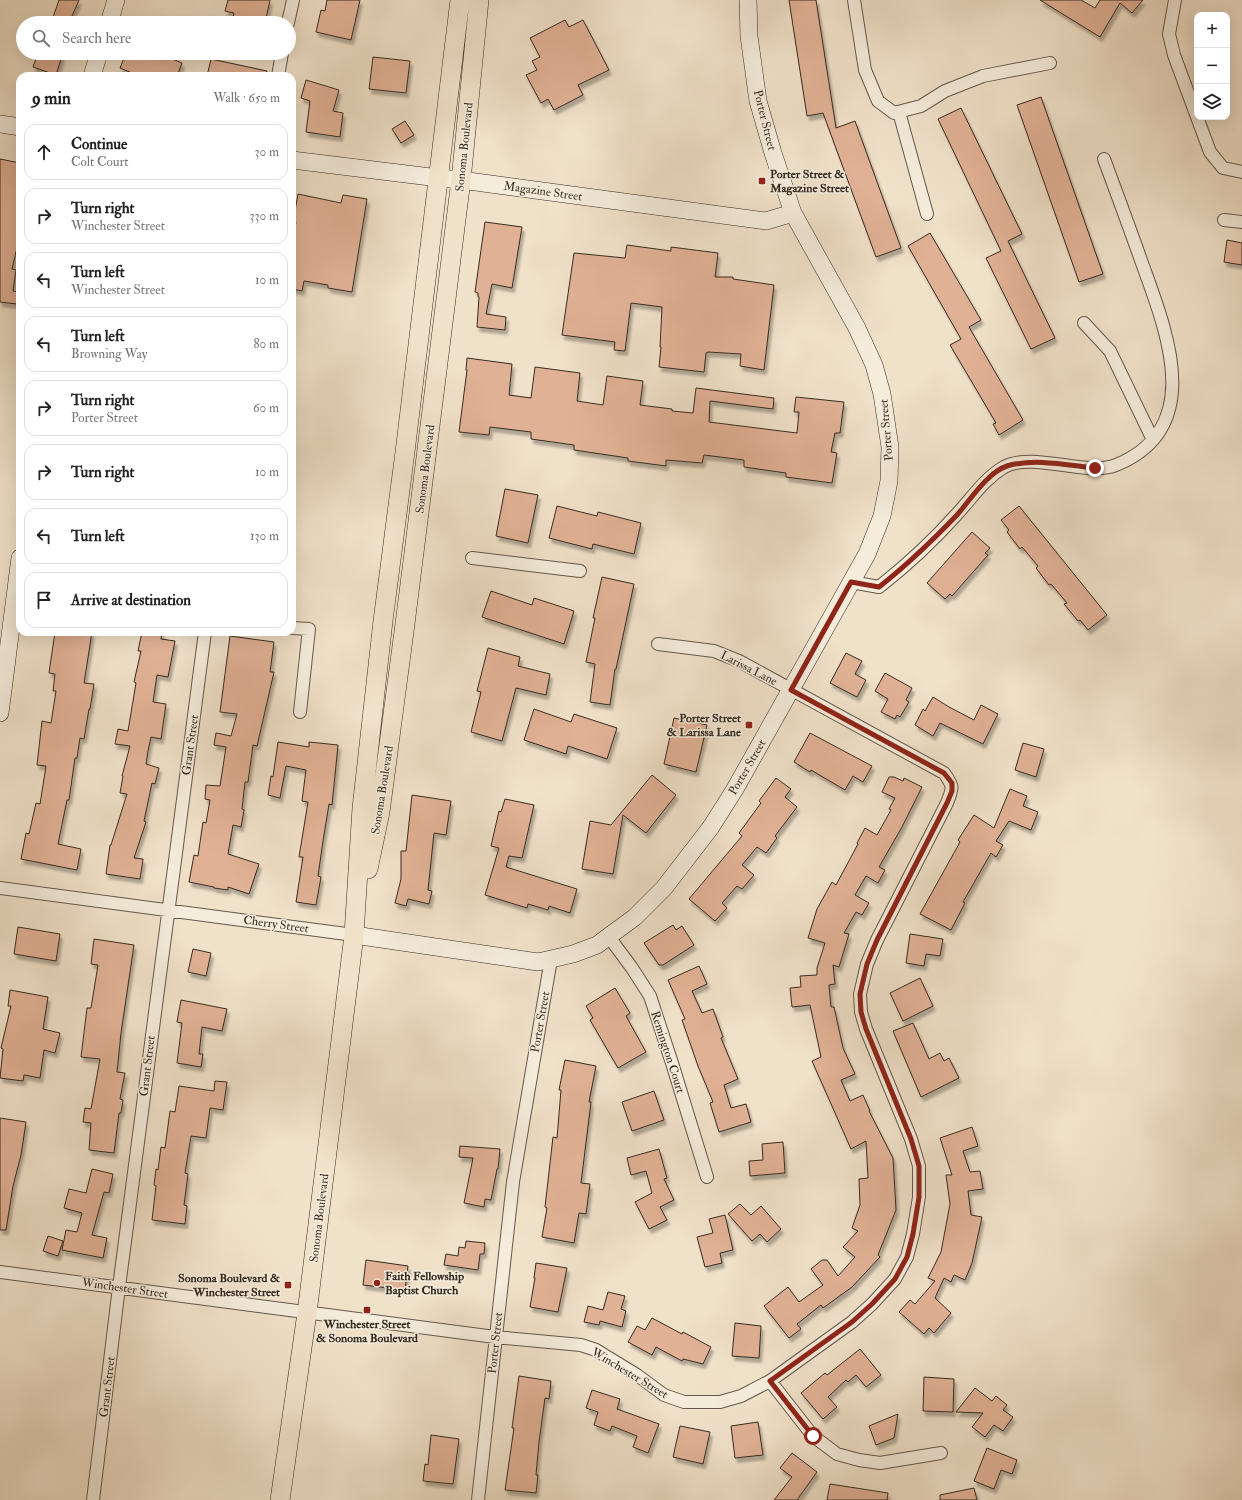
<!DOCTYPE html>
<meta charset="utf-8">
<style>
body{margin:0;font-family:"IM FELL Double Pica",serif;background:#f6f6f6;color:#202124}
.controls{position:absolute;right:12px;top:12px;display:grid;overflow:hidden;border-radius:8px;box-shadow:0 4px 16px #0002}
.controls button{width:36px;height:36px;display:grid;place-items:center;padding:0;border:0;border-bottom:1px solid #e0e0e0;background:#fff;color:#202124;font:20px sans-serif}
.stop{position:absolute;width:12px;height:12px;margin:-9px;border:3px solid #8f2418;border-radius:50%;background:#fff}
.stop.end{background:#8f2418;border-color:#fff;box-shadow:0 1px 4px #0008}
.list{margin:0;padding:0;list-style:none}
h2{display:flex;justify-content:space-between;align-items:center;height:52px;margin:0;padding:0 16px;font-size:17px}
h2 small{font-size:13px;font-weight:400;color:#757577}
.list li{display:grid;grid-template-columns:26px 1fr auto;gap:12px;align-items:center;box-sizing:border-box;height:56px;margin:0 8px 8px;padding:0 8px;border:1px solid #e0e0e0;border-radius:12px}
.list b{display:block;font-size:15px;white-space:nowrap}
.list p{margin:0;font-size:13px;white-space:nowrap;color:#757577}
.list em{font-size:13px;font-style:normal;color:#757577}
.icon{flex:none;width:22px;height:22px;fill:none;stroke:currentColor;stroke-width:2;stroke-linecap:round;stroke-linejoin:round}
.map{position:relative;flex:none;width:1242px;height:1500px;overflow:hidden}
.search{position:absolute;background:#fff;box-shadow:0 4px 16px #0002;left:16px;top:16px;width:280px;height:44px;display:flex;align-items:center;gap:10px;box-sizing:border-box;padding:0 14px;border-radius:22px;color:#757577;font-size:15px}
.panel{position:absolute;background:#fff;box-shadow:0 4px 16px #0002;left:16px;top:72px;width:280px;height:564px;border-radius:12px}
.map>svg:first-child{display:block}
.building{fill:#e1b195;stroke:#362b21;filter:url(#shadow)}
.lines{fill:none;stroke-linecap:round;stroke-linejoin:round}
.street-casing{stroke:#64584b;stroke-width:14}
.secondary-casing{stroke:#362b21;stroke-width:18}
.primary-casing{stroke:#362b21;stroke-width:20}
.street{stroke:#f5ecdc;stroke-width:12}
.secondary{stroke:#f5ecdc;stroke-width:17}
.primary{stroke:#f0e1c9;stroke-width:19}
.route{stroke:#8f2418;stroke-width:5}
.poi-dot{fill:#8f2418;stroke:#f5ecdc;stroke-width:1.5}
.labels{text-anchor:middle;stroke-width:3;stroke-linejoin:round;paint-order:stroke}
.street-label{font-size:12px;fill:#362b21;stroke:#f5ecdc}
.poi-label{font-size:12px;font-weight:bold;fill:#362b21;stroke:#f5ecdc;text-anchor:start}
</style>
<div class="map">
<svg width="1242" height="1500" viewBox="0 0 1242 1500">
<defs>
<filter id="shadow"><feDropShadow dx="2.5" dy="4.5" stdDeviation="1" flood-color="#0004"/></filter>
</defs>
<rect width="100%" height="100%" fill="#f0e1c9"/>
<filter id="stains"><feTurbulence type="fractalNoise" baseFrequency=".005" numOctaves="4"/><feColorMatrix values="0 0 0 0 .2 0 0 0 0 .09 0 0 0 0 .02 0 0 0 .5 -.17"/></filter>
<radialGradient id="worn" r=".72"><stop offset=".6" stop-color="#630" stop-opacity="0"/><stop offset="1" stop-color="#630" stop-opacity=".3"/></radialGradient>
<path class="building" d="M59,0H79L69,23H51Z
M228,0H270L265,23H232L234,13L225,11Z
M327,0H360L351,40L316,32L321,10L325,11Z
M789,0H816L836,128L855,121L901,248L876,257L823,113L807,116Z
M1040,0H1081L1095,8L1100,0H1143L1132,13L1120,3L1100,37Z
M565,20L569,27L583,20L609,70L578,85L583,95L554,110L548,99L541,103L526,75L537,70L532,61L540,57L530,38Z
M38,53H63L56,75L33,67Z
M126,53H172L170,58L182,63L177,76H139L120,68Z
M373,57L410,61L406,93L369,89Z
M211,59L267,71L266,76H207Z
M306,80L339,90L333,111L343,113L340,137L306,132L310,101L301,98Z
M1041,97L1103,274L1079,282L1017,105Z
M961,108L1022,234L1008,241L1055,338L1031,349L986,258L1001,251L938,119Z
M405,121L414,135L401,143L392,129Z
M0,159L20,163V235L12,269L16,270L13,291L19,292L17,304L0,302Z
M298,194L341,203L343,195L367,199L352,292L328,288V285L304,281L302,291L292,289V240L296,222H293Z
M485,222L522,227L512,288L492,284L486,314L506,317L505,330L477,327L479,297L478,296V293L475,292Z
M930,233L981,320L969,327L1023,420L999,435L993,424L996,423L950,345L961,339L908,246Z
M1227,240L1242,243V265L1224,262Z
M627,245L671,251V247L718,253L715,277H733V279L774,285L764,370L740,366L741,354L708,352L706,353L704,372L659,367L661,347H660L662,307L631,303L625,351L614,350L615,342L562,335L574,253L625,258Z
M467,358L512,364L509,395L531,398L535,367L580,373L577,401L603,405L607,376L643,381L640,405L672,409V411L693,413L696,388L774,398L773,409L710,401L709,422L797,433L799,412H794L796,397L844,402L840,433H835L831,452L837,453L832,483L786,477V473L744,467V460L704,455L702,463L666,460V466L628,461V458L574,450V445L531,439V432L490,427L489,435L459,432L467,370H466Z
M505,489L538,495L528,543L496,536Z
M557,506L597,516L598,512L641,523L634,554L593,544L592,549L549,538Z
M1019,506L1107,615L1088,630L1080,620L1078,621L1064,604L1067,603L1051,584L1049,585L1036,568L1038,566L1022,547L1020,549L1007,532L1009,530L1001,520Z
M972,532L990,548L985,553L988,555L952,596L950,594L945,599L927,583Z
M602,577L634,584L616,669H615L610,705L590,702L595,664L586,662L595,618H593Z
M491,591L532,605L534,598L574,611L564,644L482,617Z
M55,632H92L84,683L94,684L90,709H89L84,739L80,738L77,758H75L69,800H67L58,844L81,849L77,870L21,859L26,833L29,834L36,803L40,804L46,766L37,765L42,721L51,723L56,691H53L55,674L49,673Z
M142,632H162L161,639L175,641L168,677L157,675L153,702L166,704L161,739L151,737L148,751L146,764L159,768L155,784L152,783L144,821L146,822L134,858L143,859L140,879L106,874L110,845H111L127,794L120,793L123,776H122L130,746L115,744L118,729L128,731L136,683L134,682L141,651H138Z
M230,636L274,642L270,672H274L257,746L253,745L248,782H245L242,809L244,810L241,827L233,825L228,854L259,864L249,894L228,887V890L214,888V887L189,882L194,855L198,856L203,822L206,823L210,800L205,799L206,785L220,786L226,747L214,745L216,733L231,736L237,714L220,712Z
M488,648L520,657L518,666L550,674L546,695L516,688L502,741L471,732L481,692L477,691Z
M846,653L862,661L855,674L866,680L857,697L830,683Z
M885,673L912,688L906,700L909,702L900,717L897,715L895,719L881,712L888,699L875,691Z
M933,697L949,707L974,720L981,705L998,714L983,744L940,723L933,736L915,725L923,709L925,711Z
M534,709L571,722L574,714L617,728L607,759L568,746L566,754L524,740Z
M674,718L707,725L696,772L664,764Z
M810,733L872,766L863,782L853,776L845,790L811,770L810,772L794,762Z
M278,742L309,747V742L338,745L332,805L329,804L323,841L318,876L321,877L316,905L296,902L303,857H299L308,802L302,801L306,770L286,766L280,798L268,795L271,776L273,777Z
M1023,743L1044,749L1036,777L1015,770Z
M652,775L676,795L646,833L623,815L613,874L582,869L590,821L611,825Z
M889,777H894L903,781L904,778L922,787L902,827L879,867L885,870L878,883L866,876L855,895L869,903L862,915L856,912L844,933L849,934L839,967L833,965L835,984L829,985L831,1007H834L843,1048L855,1074L841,1080L850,1101L863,1095L870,1111H869L893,1158L896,1210L878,1255L880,1257L852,1287L823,1308L821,1305L797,1324L801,1329L789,1338L764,1306L788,1287L799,1302L823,1285L811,1269L822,1260H827L838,1276L855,1257L843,1247L858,1231L852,1228L860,1205L859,1179L868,1178L866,1141L851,1149L812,1061L821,1057L810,1005L792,1007L790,988L801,987L800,976L817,975V968L825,943L808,938L817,909L832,882L836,885L858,844L857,843L865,828L877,835L891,810L889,809L895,798L882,792Z
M776,778L791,789L785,797L797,807L775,836L777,838L766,853L757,847L742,865L754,875L742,889L737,886L722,903L727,908L715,921L689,899L742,836L739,833L761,803L759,801Z
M1010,789L1027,796L1023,806L1038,812L1031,830L1009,821L996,841L1003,845L996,857L991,853L963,902L965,903L951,930L920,914L960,842L958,840L974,815L994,828Z
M412,795L451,801L446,835L434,833L428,890L432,891L429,904L408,899L406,906L395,903L401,879V851H406Z
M505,799L534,805L522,858L509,856L506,867L577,889L570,913L549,906L548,910L528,904L527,908L485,895L499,848L491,846L499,811L501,812Z
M673,925L676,930L682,926L694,945L663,965H659L644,943Z
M18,927L60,934L56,961L14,954Z
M910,934L943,939L940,956L926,954L924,966L906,963Z
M94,939L134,945L121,1033L117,1072L125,1073L120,1099L123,1100L121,1113H119L114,1153L89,1150L91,1123L83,1122L85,1108L91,1109L100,1059L81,1057L87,1008H91L98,965L91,964Z
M193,949L211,953L206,976L188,972Z
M699,966L707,984L692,991L702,1013L713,1009L723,1037L721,1038L738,1079L724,1085L731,1108L746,1104L751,1122L719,1132L710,1103L713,1102L698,1066L682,1020L685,1019L668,980Z
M920,978L933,1006L903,1021L890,993Z
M615,988L630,1013L626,1016L646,1052L618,1068L590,1020L593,1018L586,1006Z
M10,990L48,997L43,1029L60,1033L55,1053L44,1050L40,1078L24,1075L23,1081L0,1078L3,1049L1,1048L11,1006H8Z
M181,1000L227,1009L222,1031L202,1027L199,1054H203L201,1067L177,1063L182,1023L177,1022Z
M913,1023L929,1059L940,1053L944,1061L949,1058L959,1078L921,1097L893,1031Z
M565,1060L596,1066L589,1102H591L581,1183L590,1184L586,1214L579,1213L574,1243L542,1237L547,1208L545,1207L553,1137L557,1138L561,1090H559Z
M215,1081L227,1082L223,1110L210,1108L206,1138L191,1136L185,1173L188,1174L184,1205L187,1206L185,1224L152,1220L156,1186L154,1185L156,1169L158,1170L161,1147L165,1148L170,1111L175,1112L179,1086L214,1091Z
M654,1091L664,1120L632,1131L622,1102Z
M0,1118L26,1122L21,1155L13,1186L6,1230H0Z
M972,1127L978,1146L963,1151L970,1172L980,1171L983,1189L968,1191L971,1215L982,1217L972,1263L965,1280L954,1275L951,1282L944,1278L935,1298L951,1313L934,1333L929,1328L924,1334L899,1312L910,1300L915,1304L935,1281L928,1278L941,1252L950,1204L946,1175H952L940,1138Z
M783,1142L785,1173L750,1176L749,1161L763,1160L762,1144Z
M460,1146L500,1149L498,1169H497L491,1200L485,1199L484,1207L464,1203L473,1158L459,1157Z
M659,1149L667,1178L664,1179L674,1200L660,1207L667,1220L649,1229L635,1202L652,1193L646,1171L631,1175L627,1158Z
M92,1169L113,1174L109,1193L104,1192L92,1235L107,1238L103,1258L62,1250L66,1230L77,1232L82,1213L64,1208L69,1189L86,1193Z
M740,1204L751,1215L761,1206L781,1229L767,1242L760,1234L752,1241L728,1214Z
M725,1215L733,1250L720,1253L722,1263L705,1267L697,1237L713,1233L709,1219Z
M48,1236L63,1241L58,1256L43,1251Z
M466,1241L485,1243L484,1254H480L478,1270L444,1265L446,1254L458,1256L459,1247L465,1248Z
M366,1260L408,1266L405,1290L363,1285Z
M536,1263L567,1268L558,1312L530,1307L535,1278H534Z
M608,1292L625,1296L621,1309L626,1311L622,1327L600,1321L599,1325L584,1322L588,1306L603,1310Z
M652,1318L682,1334L683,1332L711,1347L703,1364L683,1359L682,1361L656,1347L652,1355L628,1342L637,1326L645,1330Z
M735,1323L761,1326L759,1358L732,1356Z
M860,1349L881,1375L866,1387L856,1375L848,1382L846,1380L828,1397L837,1407L823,1419L801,1393L825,1373L827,1375Z
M519,1376L551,1381L549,1399L545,1398L539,1442L536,1475H538L536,1493L505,1490L514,1428H512Z
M924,1377L954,1379L953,1412L923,1411Z
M975,1388L992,1401L996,1396L1007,1405L1003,1410L1013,1417L1003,1431L994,1425L985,1437L972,1427L983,1413L956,1412Z
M592,1390L620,1399L617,1409L659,1424L648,1453L633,1447L637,1436L612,1426L610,1431L594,1425L598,1412L586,1408Z
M898,1414L894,1438L876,1445L869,1426Z
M758,1422L763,1455L735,1458L731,1426Z
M680,1426L710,1432L703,1464L673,1457Z
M431,1435L459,1439L453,1484L423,1481L425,1464L428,1465Z
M987,1448L1017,1460L1012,1474L1001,1470L994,1489L974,1481Z
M792,1453L817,1472L797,1500H774L792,1477L780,1468Z
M830,1484L888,1493L887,1500H827Z
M974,1488L977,1500H940V1495Z"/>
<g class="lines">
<defs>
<path id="street" d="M854,0L865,70L878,101L894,113L921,106L945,91L983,76L1050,63
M1175,0L1169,34L1174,55L1210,152L1223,168L1242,172
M288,23L293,0
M278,76L282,53
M899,112L927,214
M1224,220L1242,222
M1084,323L1110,351L1153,440
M472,558L580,571
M851,582L879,587C907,565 933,541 957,514C972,498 984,479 1004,467C1033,451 1087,477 1116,465C1207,428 1166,330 1142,263C1130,229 1117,194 1104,159
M292,628L309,629L300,712
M0,888L354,935
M609,937L632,968L650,996L672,1063L707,1177
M0,1272L495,1337L581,1345L596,1350L637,1375L664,1395L684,1402H720L741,1396L770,1381L852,1322L872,1304L895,1279L907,1257L913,1234L919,1197V1166L911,1139L866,1029L861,1012L860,994L867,964L877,940L947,803C953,787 954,787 944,773L739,661L714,651L658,644
M770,1381L813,1436L837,1454L859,1460L880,1463L941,1453
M93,1500L119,1287L205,632
M478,1500L513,1182L551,959"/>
<path id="secondary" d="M109,23L116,0
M92,76L99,53
M0,124L20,127
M292,160L439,178L461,180L766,221L793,213
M0,713L20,558
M354,935L538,962L573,954L597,945L635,917L664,888L711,827L735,789L867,554L882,516L889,481L890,447L882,394L874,365L857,328L793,213L773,153L758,101L749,36L748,0"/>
<path id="primary" d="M368,869L380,812L405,624L461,180L479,0
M280,1500L307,1313L354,935L362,808L383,621L405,452L460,0"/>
</defs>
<use href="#street" class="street-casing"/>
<use href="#secondary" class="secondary-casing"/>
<use href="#primary" class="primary-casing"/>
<use href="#street" class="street"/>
<use href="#secondary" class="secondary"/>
<use href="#primary" class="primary"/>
</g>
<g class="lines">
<path class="route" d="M813,1436L770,1381L852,1322L872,1304L895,1279L907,1257L913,1234L919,1197V1166L911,1139L866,1029L861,1012L860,994L867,964L877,940L947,803L952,791V783L944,773L791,690L851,582L879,587C907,565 932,541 957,515C970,500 988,472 1007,466C1034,458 1067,465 1095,468"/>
</g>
<g class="poi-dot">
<rect x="758" y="177" width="8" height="8" rx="2"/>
<rect x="745" y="721" width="8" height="8" rx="2"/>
<circle cx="377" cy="1283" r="4"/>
<rect x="284" y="1281" width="8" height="8" rx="2"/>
<rect x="363" y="1306" width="8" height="8" rx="2"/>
</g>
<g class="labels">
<g class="street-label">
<text transform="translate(765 120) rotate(76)" y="4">Porter Street</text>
<text transform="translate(464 147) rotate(-84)" y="4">Sonoma Boulevard</text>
<text transform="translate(543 191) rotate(8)" y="4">Magazine Street</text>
<text transform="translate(886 430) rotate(-95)" y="4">Porter Street</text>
<text transform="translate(425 469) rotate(-83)" y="4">Sonoma Boulevard</text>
<text transform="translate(749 668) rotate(27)" y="4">Larissa Lane</text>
<text transform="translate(190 745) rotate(-82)" y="4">Grant Street</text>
<text transform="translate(747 767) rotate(-60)" y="4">Porter Street</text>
<text transform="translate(382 790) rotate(-81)" y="4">Sonoma Boulevard</text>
<text transform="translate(276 924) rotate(8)" y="4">Cherry Street</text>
<text transform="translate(540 1022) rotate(-80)" y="4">Porter Street</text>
<text transform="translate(668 1052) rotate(72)" y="4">Remington Court</text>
<text transform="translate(147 1066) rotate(-83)" y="4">Grant Street</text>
<text transform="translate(319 1218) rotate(-83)" y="4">Sonoma Boulevard</text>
<text transform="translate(125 1288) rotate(8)" y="4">Winchester Street</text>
<text transform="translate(495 1343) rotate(-84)" y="4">Porter Street</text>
<text transform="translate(630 1373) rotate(31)" y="4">Winchester Street</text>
<text transform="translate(107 1387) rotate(-83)" y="4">Grant Street</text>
</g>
<g class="poi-label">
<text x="770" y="178">Porter Street &amp;<tspan x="770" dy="14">Magazine Street</tspan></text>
<text x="741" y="722" text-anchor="end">Porter Street<tspan x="741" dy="14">&amp; Larissa Lane</tspan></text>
<text x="385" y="1280">Faith Fellowship<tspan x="385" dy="14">Baptist Church</tspan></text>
<text x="280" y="1282" text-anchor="end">Sonoma Boulevard &amp;<tspan x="280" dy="14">Winchester Street</tspan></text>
<text x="367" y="1328" text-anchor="middle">Winchester Street<tspan x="367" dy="14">&amp; Sonoma Boulevard</tspan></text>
</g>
</g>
<rect width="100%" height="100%" filter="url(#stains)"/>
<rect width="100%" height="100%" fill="url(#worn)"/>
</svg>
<div class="controls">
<button>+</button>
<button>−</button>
<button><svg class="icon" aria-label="layers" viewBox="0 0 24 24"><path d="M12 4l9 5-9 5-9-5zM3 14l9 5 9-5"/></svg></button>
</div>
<div class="stop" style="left:813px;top:1436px"></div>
<div class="stop end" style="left:1095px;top:468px"></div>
<div class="search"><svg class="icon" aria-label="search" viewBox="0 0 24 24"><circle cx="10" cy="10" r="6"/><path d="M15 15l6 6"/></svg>Search here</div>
<section class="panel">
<h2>9 min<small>Walk · 650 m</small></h2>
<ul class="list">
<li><svg class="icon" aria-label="ahead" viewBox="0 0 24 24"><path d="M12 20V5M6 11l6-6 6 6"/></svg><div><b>Continue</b><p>Colt Court</p></div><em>30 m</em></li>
<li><svg class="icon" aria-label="right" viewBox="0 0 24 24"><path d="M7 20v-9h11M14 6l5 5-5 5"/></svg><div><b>Turn right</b><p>Winchester Street</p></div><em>330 m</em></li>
<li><svg class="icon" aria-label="left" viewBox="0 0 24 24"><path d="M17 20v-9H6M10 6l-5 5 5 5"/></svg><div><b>Turn left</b><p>Winchester Street</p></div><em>10 m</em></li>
<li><svg class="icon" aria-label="left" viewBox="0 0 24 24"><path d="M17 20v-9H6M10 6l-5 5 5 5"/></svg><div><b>Turn left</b><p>Browning Way</p></div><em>80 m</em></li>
<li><svg class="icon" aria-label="right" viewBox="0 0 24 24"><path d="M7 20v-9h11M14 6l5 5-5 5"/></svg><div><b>Turn right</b><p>Porter Street</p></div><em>60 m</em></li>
<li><svg class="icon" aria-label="right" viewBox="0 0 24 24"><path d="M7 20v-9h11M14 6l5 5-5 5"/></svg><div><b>Turn right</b></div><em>10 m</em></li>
<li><svg class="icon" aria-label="left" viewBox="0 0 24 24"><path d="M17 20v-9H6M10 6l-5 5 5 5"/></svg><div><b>Turn left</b></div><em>130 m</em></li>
<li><svg class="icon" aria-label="arrive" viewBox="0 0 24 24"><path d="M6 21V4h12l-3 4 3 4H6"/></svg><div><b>Arrive at destination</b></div></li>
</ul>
</section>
</div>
